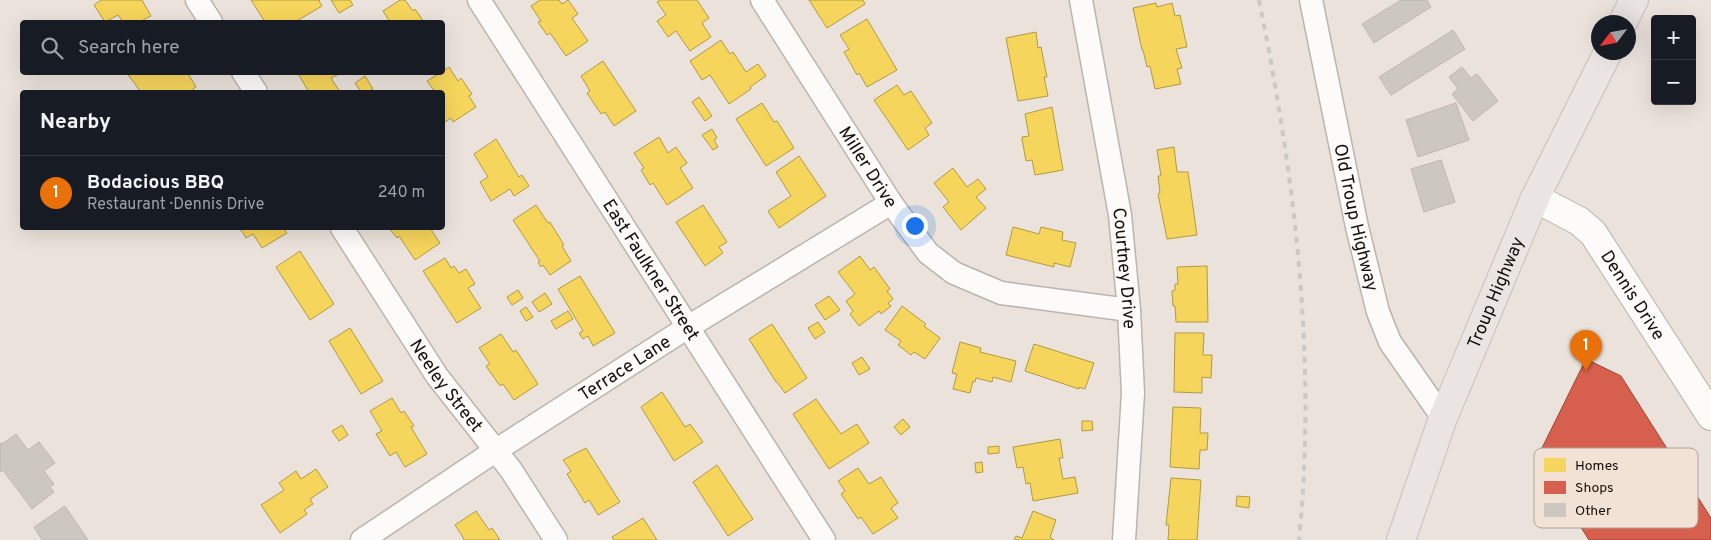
<!DOCTYPE html>
<meta charset="utf-8">
<style>
body{margin:0;font-family:Overpass,sans-serif;background:#20242c;color:#f1f3f6}
.controls{position:absolute;right:15px;top:15px;display:grid;overflow:hidden;border-radius:5px;box-shadow:0 5px 20px #0002}
.controls button{width:45px;height:45px;display:grid;place-items:center;padding:0;border:0;border-bottom:1px solid #363941;background:#171b24;color:#f1f3f6;font:25px sans-serif}
.compass{position:absolute;left:1591px;top:15px;width:45px;height:45px;border-radius:50%;background:#171b24;box-shadow:0 5px 20px #0002;rotate:238deg}
.you{position:absolute;left:914px;top:225px;width:18px;height:18px;margin:-12px;border:4px solid #fff;border-radius:50%;background:#1a73e8;box-shadow:0 0 0 8px #1a73e833}
.badge{display:grid;place-items:center;width:32px;height:32px;border-radius:50%;background:#afaead;color:#fff;font-size:16px;font-weight:700}
.pin{position:absolute;translate:-50% -41px;filter:drop-shadow(0 1px 2px #0008)}
.pin::after{content:'';position:absolute;top:26px;width:18px;height:15px;background:inherit;clip-path:polygon(0 0,100% 0,50% 100%)}
.list{margin:0;padding:0;list-style:none}
h2{display:flex;justify-content:space-between;align-items:center;height:65px;margin:0;padding:0 20px;font-size:21px}
h2 small{font-size:16px;font-weight:400;color:#9ea1a6}
.list li{display:grid;grid-template-columns:32px 1fr auto;gap:15px;align-items:center;box-sizing:border-box;height:75px;padding:0 20px;border-top:1px solid #363941}
.list b{display:block;font-size:19px;white-space:nowrap}
.list p{margin:0;font-size:16px;white-space:nowrap;color:#9ea1a6}
.list em{font-size:16px;font-style:normal;color:#9ea1a6}
.icon{flex:none;width:28px;height:28px;fill:none;stroke:currentColor;stroke-width:2;stroke-linecap:round;stroke-linejoin:round}
.map{position:relative;flex:none;width:1711px;height:540px;overflow:hidden}
.search{position:absolute;background:#171b24;box-shadow:0 5px 20px #0002;left:20px;top:20px;width:425px;height:55px;display:flex;align-items:center;gap:12px;box-sizing:border-box;padding:0 18px;border-radius:5px;color:#9ea1a6;font-size:19px}
.panel{position:absolute;background:#171b24;box-shadow:0 5px 20px #0002;left:20px;top:90px;width:425px;height:140px;border-radius:5px}
.map>svg:first-child{display:block}
.homes{fill:#f6d55c;stroke:#b29943}
.shops{fill:#d6604d;stroke:#9c4739}
.building{fill:#cdc7c1;stroke:#beb8b2}
.lines{fill:none;stroke-linecap:round;stroke-linejoin:round}
.minor-casing{stroke:#bab4ae;stroke-width:25}
.tertiary-casing{stroke:#bab4ae;stroke-width:30}
.primary-casing{stroke:#c4c0bd;stroke-width:30}
.minor{stroke:#fcfbfa;stroke-width:22}
.tertiary{stroke:#fcfbfa;stroke-width:28}
.primary{stroke:#eae5e2;stroke-width:28}
.rail{stroke:#cbc8c6;stroke-width:4;stroke-dasharray:6 6;stroke-linecap:butt}
.labels{text-anchor:middle;stroke-width:5;stroke-linejoin:round;paint-order:stroke}
.street-label{font-size:18px;fill:#130e0a;stroke:#f1e2d5}
.key{fill:#f1e2d5;stroke:#aea298;stroke-width:1}
.key-label{font-size:14px;fill:#130e0a}
</style>
<div class="map">
<svg width="1711" height="540" viewBox="0 0 1711 540">
<rect width="100%" height="100%" fill="#ebe3db"/>
<path class="homes" d="M101,0H142L151,16L139,22H123L118,15L105,22L94,5Z
M251,0H320L319,1L322,6L295,22H265Z
M331,0H350L353,5L339,13Z
M400,0H405L413,11L415,9L424,22H390L383,11Z
M540,0H559L562,4L568,0L578,14L572,18L588,41L566,56L550,33L547,35L538,22L541,21L531,6Z
M660,0H697L709,18L702,23L711,37L690,51L676,31L668,37L657,21L666,15L657,2Z
M809,0H863L865,4L827,28Z
M1156,3L1157,7L1172,3L1175,16L1180,15L1187,47L1176,49L1182,68L1177,69L1181,84L1155,89L1150,66L1147,67L1143,50H1142L1133,8Z
M867,19L897,70L867,87L859,73L857,75L844,52L849,49L840,35Z
M1036,32L1038,48L1041,47L1047,77H1044L1048,96L1018,101L1006,38Z
M721,40L730,54L733,52L746,72L758,64L766,76L750,87L751,89L729,104L710,75L702,80L690,61Z
M603,61L636,111L614,126L605,112L601,114L587,93L590,91L581,76Z
M449,67L458,81L461,78L472,94L469,96L476,107L453,122L451,118L445,122L442,118V92H435L427,81Z
M126,72H187L196,87L193,89L195,92H141Z
M297,72H338L339,74L331,78L340,92H309Z
M365,76L373,89L367,92H361L355,83Z
M897,85L904,95L911,91L932,123L925,128L929,135L908,150L874,100Z
M699,97L712,116L705,121L692,102Z
M762,103L774,122L777,121L794,148L766,166L736,119Z
M1052,107L1063,170L1035,175L1032,160L1026,161L1022,139V137L1029,136L1025,114Z
M712,129L717,138L714,140L718,147L713,150L702,135Z
M659,137L668,153L676,147L687,163L680,168L693,188L667,205L653,183L650,185L641,170L644,168L634,153Z
M496,139L519,177L522,175L529,186L514,196L510,189L491,201L480,182L488,177L474,154Z
M1174,147L1177,172H1188L1197,235L1167,239L1158,194L1160,193L1158,176H1161L1157,150Z
M799,156L826,196L779,228L768,211L791,196L776,172Z
M953,168L967,187L978,179L986,189L976,197L986,208L961,230L943,207L949,202L934,183Z
M536,205L548,223L550,222L564,245L562,246L571,261L550,275L543,265L541,267L538,262L540,261L513,220Z
M703,205L727,242L719,247L723,253L705,266L676,222Z
M1013,227L1039,234L1041,227L1063,232L1062,240L1076,243L1070,267L1054,263V267L1006,255Z
M237,228H283L287,233L262,248L253,234L246,238L242,231Z
M389,228H430L440,243L415,260L399,236L397,238Z
M300,251L334,304L310,320L276,267Z
M860,256L870,270L874,267L890,289L887,291L893,299L888,303L891,306L881,314L879,311L859,326L850,314L853,311L846,301L855,294L838,272Z
M445,258L451,268L454,266L459,273L466,269L475,284L468,288L481,308L457,323L423,271Z
M1207,266L1208,322H1176L1175,306H1173L1172,291L1175,290V284H1178L1177,267Z
M580,276L615,333L593,346L588,336L583,339L579,333L583,331L558,289Z
M518,290L523,298L512,305L507,297Z
M545,293L552,304L539,312L532,302Z
M829,296L840,310L825,320L815,305Z
M902,306L926,324L924,326L940,338L925,359L914,352L911,355L898,345L901,341L885,330Z
M526,307L533,317L526,321L520,311Z
M568,311L573,319L556,329L551,321Z
M818,322L825,332L815,339L808,328Z
M772,324L807,378L785,393L777,382H776L749,339Z
M350,328L383,381L361,394L329,341Z
M1175,333H1204L1203,355H1212L1211,378L1202,377V393L1174,392Z
M501,334L513,352L516,350L538,384L514,400L503,384L500,386L486,366L490,364L479,348Z
M960,342L981,348L980,352L1016,361L1011,382L993,377L992,382L976,378L975,382L973,381L970,393L953,389L957,374L952,373Z
M1034,344L1094,363L1085,389L1079,387V389L1025,371Z
M862,357L870,369L859,375L852,363Z
M662,392L685,427L690,424L703,442L674,461L641,407Z
M392,398L401,413L404,411L414,426L411,427L427,454L405,467L396,452L390,456L376,434L382,431L370,411Z
M816,399L841,434L857,424L869,443L829,469L793,414Z
M1173,407L1201,408L1200,433H1208L1207,450H1200L1199,469L1170,467Z
M903,419L910,427L901,435L894,427Z
M1082,421H1092L1093,430L1082,431Z
M342,425L348,435L339,441L332,431Z
M1060,439L1063,458H1059L1063,479L1075,477L1078,493L1033,501L1030,483L1026,484L1023,467L1017,468L1013,447Z
M999,446V453L988,454V447Z
M586,448L620,502L598,515L589,500L585,503L567,474L571,471L563,460Z
M982,462L983,472L976,473L975,463Z
M717,465L753,519L728,536L693,482Z
M858,468L869,484L881,477L898,503L891,508L898,518L873,534L861,517L858,519L841,494L845,491L838,481Z
M316,469L328,487L310,499L313,504L304,510L307,514L280,533L261,505L284,490L279,483L296,471L301,479Z
M1171,478L1201,480L1197,540H1168L1169,525H1166Z
M1237,496L1250,497L1249,508L1236,506Z
M476,511L489,530L492,528L500,540H463L464,539L455,525Z
M1033,511L1056,520L1050,537L1054,540H1014L1016,536L1022,538Z
M643,518L657,540H614L612,537Z"/>
<path class="shops" d="M1586,359L1621,376L1711,518V540H1589L1537,458Z"/>
<path class="building" d="M1401,0H1427L1431,7L1374,43L1362,24Z
M1453,30L1465,49L1391,95L1379,77Z
M1462,67L1471,78L1477,74L1498,101L1473,121L1452,94L1458,89L1449,77Z
M1456,103L1469,140L1418,157L1406,120Z
M1441,160L1455,202L1424,212L1411,169Z
M16,434L28,450L39,442L55,463L44,471L54,484L50,487L54,492L32,509L3,470L0,472V443L2,444Z
M65,506L88,540H42L34,527Z"/>
<g class="lines">
<defs>
<g id="minor">
<path d="M197,0L211,22"/>
<path id="s1" d="M479,0L824,540"/>
<path id="s2" d="M762,0L891,203L928,253L954,273L1001,293L1129,310"/>
<path id="s3" d="M1081,0L1120,215L1129,310L1133,393L1124,540"/>
<path id="s4" d="M1311,0L1357,227L1378,312L1390,342L1443,418"/>
<path d="M243,72L256,92"/>
<path id="s5" d="M342,228L437,376L511,470L556,540"/>
<path id="s6" d="M362,540L495,451L688,327L891,203"/>
</g>
<g id="tertiary">
<path id="s7" d="M1535,198L1579,221L1593,233L1711,416"/>
</g>
<g id="primary">
<path d="M1623,22L1634,0"/>
<path id="s8" d="M1401,540L1443,418L1535,198L1608,52"/>
</g>
</defs>
<use href="#minor" class="minor-casing"/>
<use href="#tertiary" class="tertiary-casing"/>
<use href="#primary" class="primary-casing"/>
<use href="#minor" class="minor"/>
<use href="#tertiary" class="tertiary"/>
<use href="#primary" class="primary"/>
<path class="rail" d="M1259,0C1295,178 1317,358 1299,540"/>
</g>
<g class="labels">
<g class="street-label">
<text dy="6" stroke="none"><textPath href="#s2" startOffset="198">Miller Drive</textPath></text>
<text dy="6" stroke="none"><textPath href="#s4" startOffset="222">Old Troup Highway</textPath></text>
<text dy="6" stroke="none"><textPath href="#s3" startOffset="272">Courtney Drive</textPath></text>
<text dy="6" stroke="none"><textPath href="#s1" startOffset="320">East Faulkner Street</textPath></text>
<text dy="6" stroke="none"><textPath href="#s8" startOffset="265">Troup Highway</textPath></text>
<text dy="6" stroke="none"><textPath href="#s7" startOffset="142">Dennis Drive</textPath></text>
<text dy="6" stroke="none"><textPath href="#s6" startOffset="314">Terrace Lane</textPath></text>
<text dy="6" stroke="none"><textPath href="#s5" startOffset="189">Neeley Street</textPath></text>
</g>
</g>
<rect x="1534" y="448" width="164" height="80" rx="8" class="key"/>
<rect x="1544" y="458" width="22" height="14" fill="#f6d55c"/>
<rect x="1544" y="481" width="22" height="13" fill="#d6604d"/>
<rect x="1544" y="503" width="22" height="14" fill="#cdc7c1"/>
<g class="key-label">
<text x="1575" y="470">Homes</text>
<text x="1575" y="492">Shops</text>
<text x="1575" y="515">Other</text>
</g>
</svg>
<div class="controls">
<button>+</button>
<button>−</button>
</div>
<svg class="compass" viewBox="-18 -18 36 36"><path d="M0-13l5 13h-10z" fill="#e53935"/><path d="M0 13l5-13h-10z" fill="#9ea1a6"/></svg>
<div class="you"></div>
<div class="pin badge" style="left:1586px;top:371px;background:#e8710a">1</div>
<div class="search"><svg class="icon" aria-label="search" viewBox="0 0 24 24"><circle cx="10" cy="10" r="6"/><path d="M15 15l6 6"/></svg>Search here</div>
<section class="panel">
<h2>Nearby<small></small></h2>
<ul class="list">
<li><span class="badge" style="background:#e8710a">1</span><div><b>Bodacious BBQ</b><p>Restaurant · Dennis Drive</p></div><em>240 m</em></li>
</ul>
</section>
</div>
